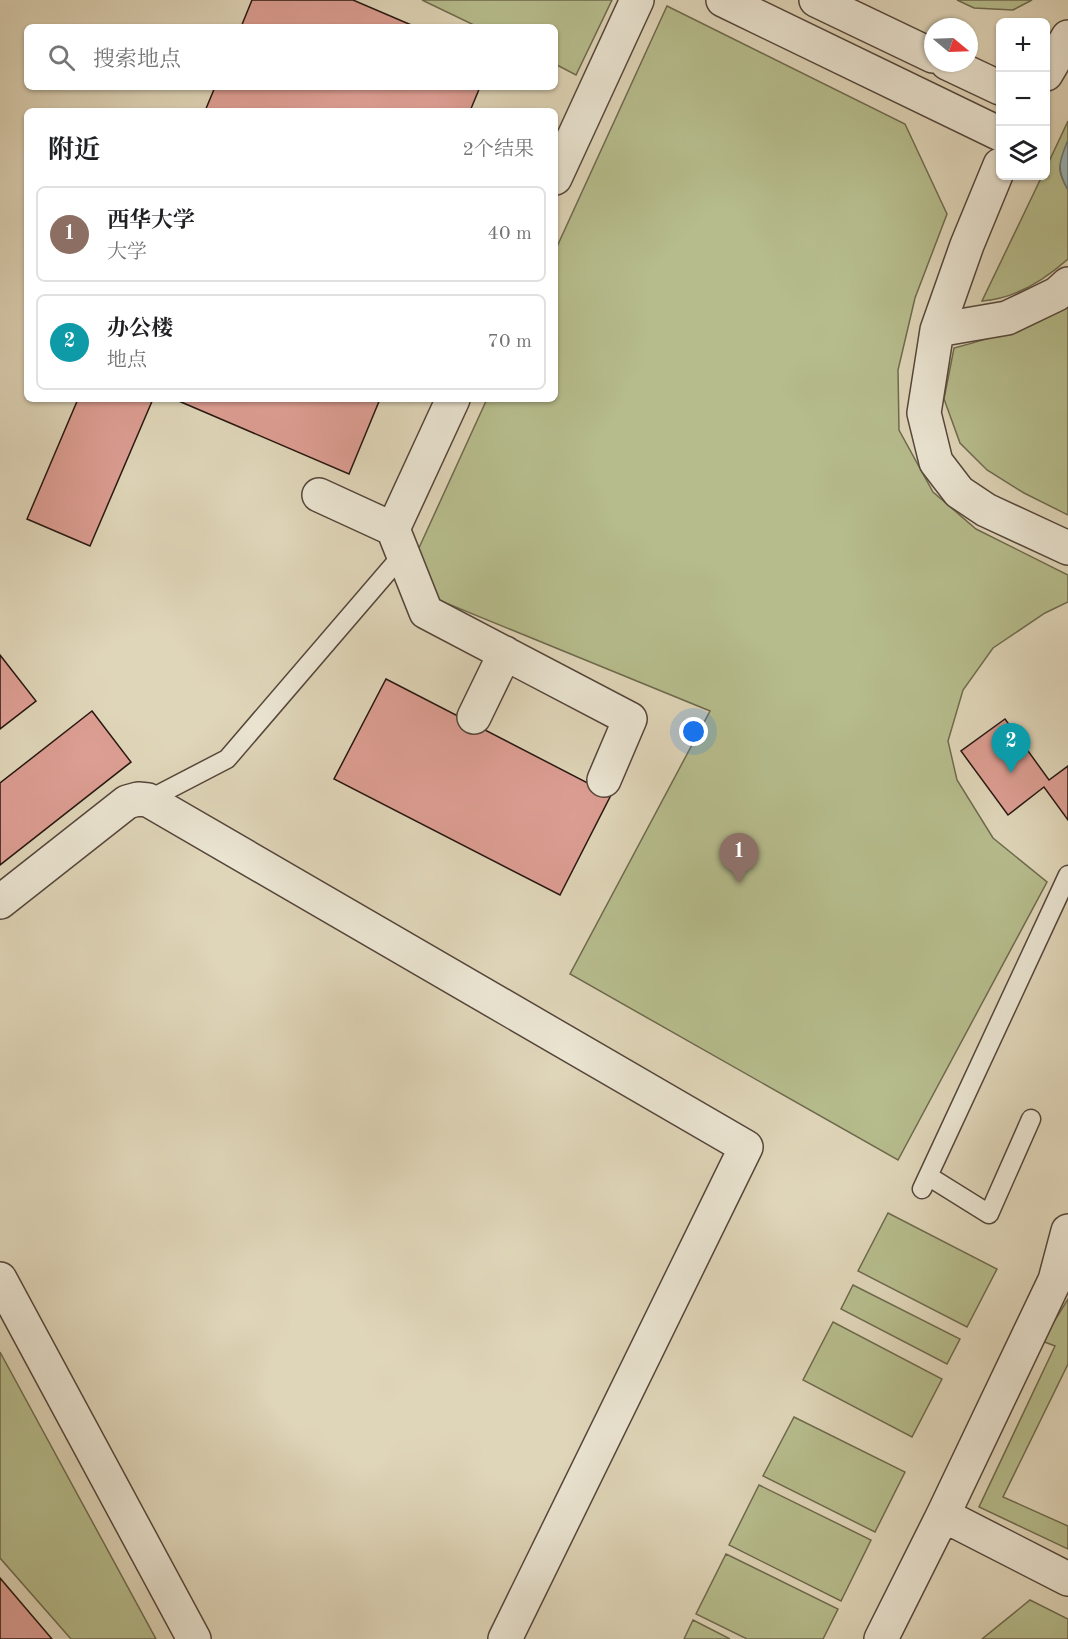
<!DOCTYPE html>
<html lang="zh">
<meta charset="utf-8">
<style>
body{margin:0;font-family:"Old Standard TT","Noto Serif SC",serif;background:#f6f6f6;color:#202124}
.controls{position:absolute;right:18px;top:18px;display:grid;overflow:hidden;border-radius:9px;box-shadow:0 2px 4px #0004}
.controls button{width:54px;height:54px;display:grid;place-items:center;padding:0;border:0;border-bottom:2px solid #e0e0e0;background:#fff;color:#202124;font:30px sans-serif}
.compass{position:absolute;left:924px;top:18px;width:54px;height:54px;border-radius:50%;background:#fff;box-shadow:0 2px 4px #0004;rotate:109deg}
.you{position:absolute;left:694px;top:732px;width:21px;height:21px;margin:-15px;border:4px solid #fff;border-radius:50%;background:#1a73e8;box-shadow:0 0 0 9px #1a73e833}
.badge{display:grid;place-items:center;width:39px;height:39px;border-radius:50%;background:#8f2418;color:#fff;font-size:20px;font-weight:700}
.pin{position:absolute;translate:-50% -50px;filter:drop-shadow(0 2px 3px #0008)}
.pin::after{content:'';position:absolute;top:32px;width:21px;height:18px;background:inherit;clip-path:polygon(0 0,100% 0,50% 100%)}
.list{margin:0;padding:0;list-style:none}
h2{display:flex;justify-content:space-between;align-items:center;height:78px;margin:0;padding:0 24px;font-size:26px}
h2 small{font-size:20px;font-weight:400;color:#757577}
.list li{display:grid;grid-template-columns:39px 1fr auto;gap:18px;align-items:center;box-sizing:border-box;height:96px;margin:0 12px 12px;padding:0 12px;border:2px solid #e0e0e0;border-radius:9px}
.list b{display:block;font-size:22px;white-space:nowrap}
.list p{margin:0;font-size:20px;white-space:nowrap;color:#757577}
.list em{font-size:20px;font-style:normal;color:#757577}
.icon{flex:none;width:33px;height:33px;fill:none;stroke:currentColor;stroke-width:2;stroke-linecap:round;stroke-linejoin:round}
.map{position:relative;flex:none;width:1068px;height:1639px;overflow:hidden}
.search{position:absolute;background:#fff;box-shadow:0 2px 4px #0004;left:24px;top:24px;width:534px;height:66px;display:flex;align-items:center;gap:15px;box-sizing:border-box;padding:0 21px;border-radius:9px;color:#757577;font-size:22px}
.panel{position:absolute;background:#fff;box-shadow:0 2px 4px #0004;left:24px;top:108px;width:534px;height:294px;border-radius:9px}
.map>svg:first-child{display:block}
.green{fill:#b6bc8c;stroke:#6e6a4e;stroke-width:1.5}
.water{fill:#97b6b9;stroke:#6a7676;stroke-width:1.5}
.building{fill:#dc9d92;stroke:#271711;stroke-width:1.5}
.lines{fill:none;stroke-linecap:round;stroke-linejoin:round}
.lane-casing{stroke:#55463b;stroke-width:21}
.street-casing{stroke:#55463b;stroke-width:36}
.lane{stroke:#eae4d1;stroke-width:18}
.street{stroke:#eae4d1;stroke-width:33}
</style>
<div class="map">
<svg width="1068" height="1639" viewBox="0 0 1068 1639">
<rect width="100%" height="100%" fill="#dfd5b8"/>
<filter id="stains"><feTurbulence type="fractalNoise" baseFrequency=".00333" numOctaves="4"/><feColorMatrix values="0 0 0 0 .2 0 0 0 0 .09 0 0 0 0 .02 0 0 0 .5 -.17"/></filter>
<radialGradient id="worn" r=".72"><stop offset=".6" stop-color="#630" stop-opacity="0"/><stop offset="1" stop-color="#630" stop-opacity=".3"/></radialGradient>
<path class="green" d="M422,0H612L576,75L555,64V27H478Z
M957,0H1032L1013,10L974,8Z
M667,6L905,124L947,214L915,298L898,370L899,430L933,492L976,529L1068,575V602L1045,613L993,648L963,690L948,741L957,780L993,838L1047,882L898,1160L570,974L710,711L436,599L418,550L487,399H555V251Z
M1068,121C1068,127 1068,135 1068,141C1062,165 1053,164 1068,190V259C1043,281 1015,299 982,301L1042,176H1046V168Z
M1068,300V515L1024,493L987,470L960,443L944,399L954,348C993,338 1036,325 1068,300Z
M888,1213L997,1269L967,1327L858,1271Z
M853,1285L960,1339L947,1364L841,1309Z
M1068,1299V1364L1003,1497L1068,1526V1549L979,1507L1055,1346L1042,1341Z
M833,1322L942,1379L912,1437L803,1380Z
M0,1352L156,1639H71L0,1558Z
M794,1417L905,1472L875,1532L763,1476Z
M759,1485L871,1540L841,1601L729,1545Z
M726,1554L838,1609L823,1639H747L696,1614Z
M1030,1600L1068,1619V1639H982Z
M693,1620L730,1639H684Z"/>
<path class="water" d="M1068,140V190C1056,168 1059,162 1068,140Z"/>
<path class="building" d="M252,0H353L416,27H241Z
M215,87H480L470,111H205Z
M78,399H153L90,546L27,519Z
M174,399H380L349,474Z
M0,655L36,701L0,729Z
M386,679L611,795L560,895L334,779Z
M92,711L131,762L0,865V783Z
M1005,719L1049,780L1068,766V820L1044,787L1008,815L961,751Z
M0,1578L52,1639H0Z"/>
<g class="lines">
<defs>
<path id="lane" d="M148,800L227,759L403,554
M928,1176L989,1214L1031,1119
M922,1189L1068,875"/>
<path id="street" d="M723,0L1000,134
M816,0L933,56
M947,63L1000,88
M1046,74L1068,37
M1000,165L967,245L937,330L924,413L936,462L959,492L986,510L1068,548
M555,178L637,0
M937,330L1007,318L1057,294L1068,284
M453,399L393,529L426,612L630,719L604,780
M319,495L393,529
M474,717L505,653
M0,902L127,802L138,799L148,800L746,1147L505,1639
M0,1279L194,1639
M943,1515L1068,1579
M881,1639L943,1515L1055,1280L1068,1231"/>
</defs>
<use href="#lane" class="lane-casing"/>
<use href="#street" class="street-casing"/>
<use href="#lane" class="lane"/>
<use href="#street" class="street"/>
</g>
<rect width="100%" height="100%" filter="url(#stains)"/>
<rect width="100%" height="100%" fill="url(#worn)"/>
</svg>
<div class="controls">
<button>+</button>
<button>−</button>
<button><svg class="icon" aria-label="layers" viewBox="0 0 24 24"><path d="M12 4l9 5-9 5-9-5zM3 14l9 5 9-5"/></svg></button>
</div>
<svg class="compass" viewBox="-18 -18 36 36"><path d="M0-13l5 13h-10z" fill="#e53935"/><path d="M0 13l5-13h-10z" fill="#757577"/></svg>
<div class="you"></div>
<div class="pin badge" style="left:739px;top:883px;background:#8d6e63">1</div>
<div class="pin badge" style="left:1011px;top:773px;background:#0f9aa8">2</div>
<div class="search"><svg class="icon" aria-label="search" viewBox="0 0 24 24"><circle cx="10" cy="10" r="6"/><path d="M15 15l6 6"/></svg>搜索地点</div>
<section class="panel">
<h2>附近<small>2个结果</small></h2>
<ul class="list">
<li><span class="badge" style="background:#8d6e63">1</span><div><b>西华大学</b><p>大学</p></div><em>40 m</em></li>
<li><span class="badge" style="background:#0f9aa8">2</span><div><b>办公楼</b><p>地点</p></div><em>70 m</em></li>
</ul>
</section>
</div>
